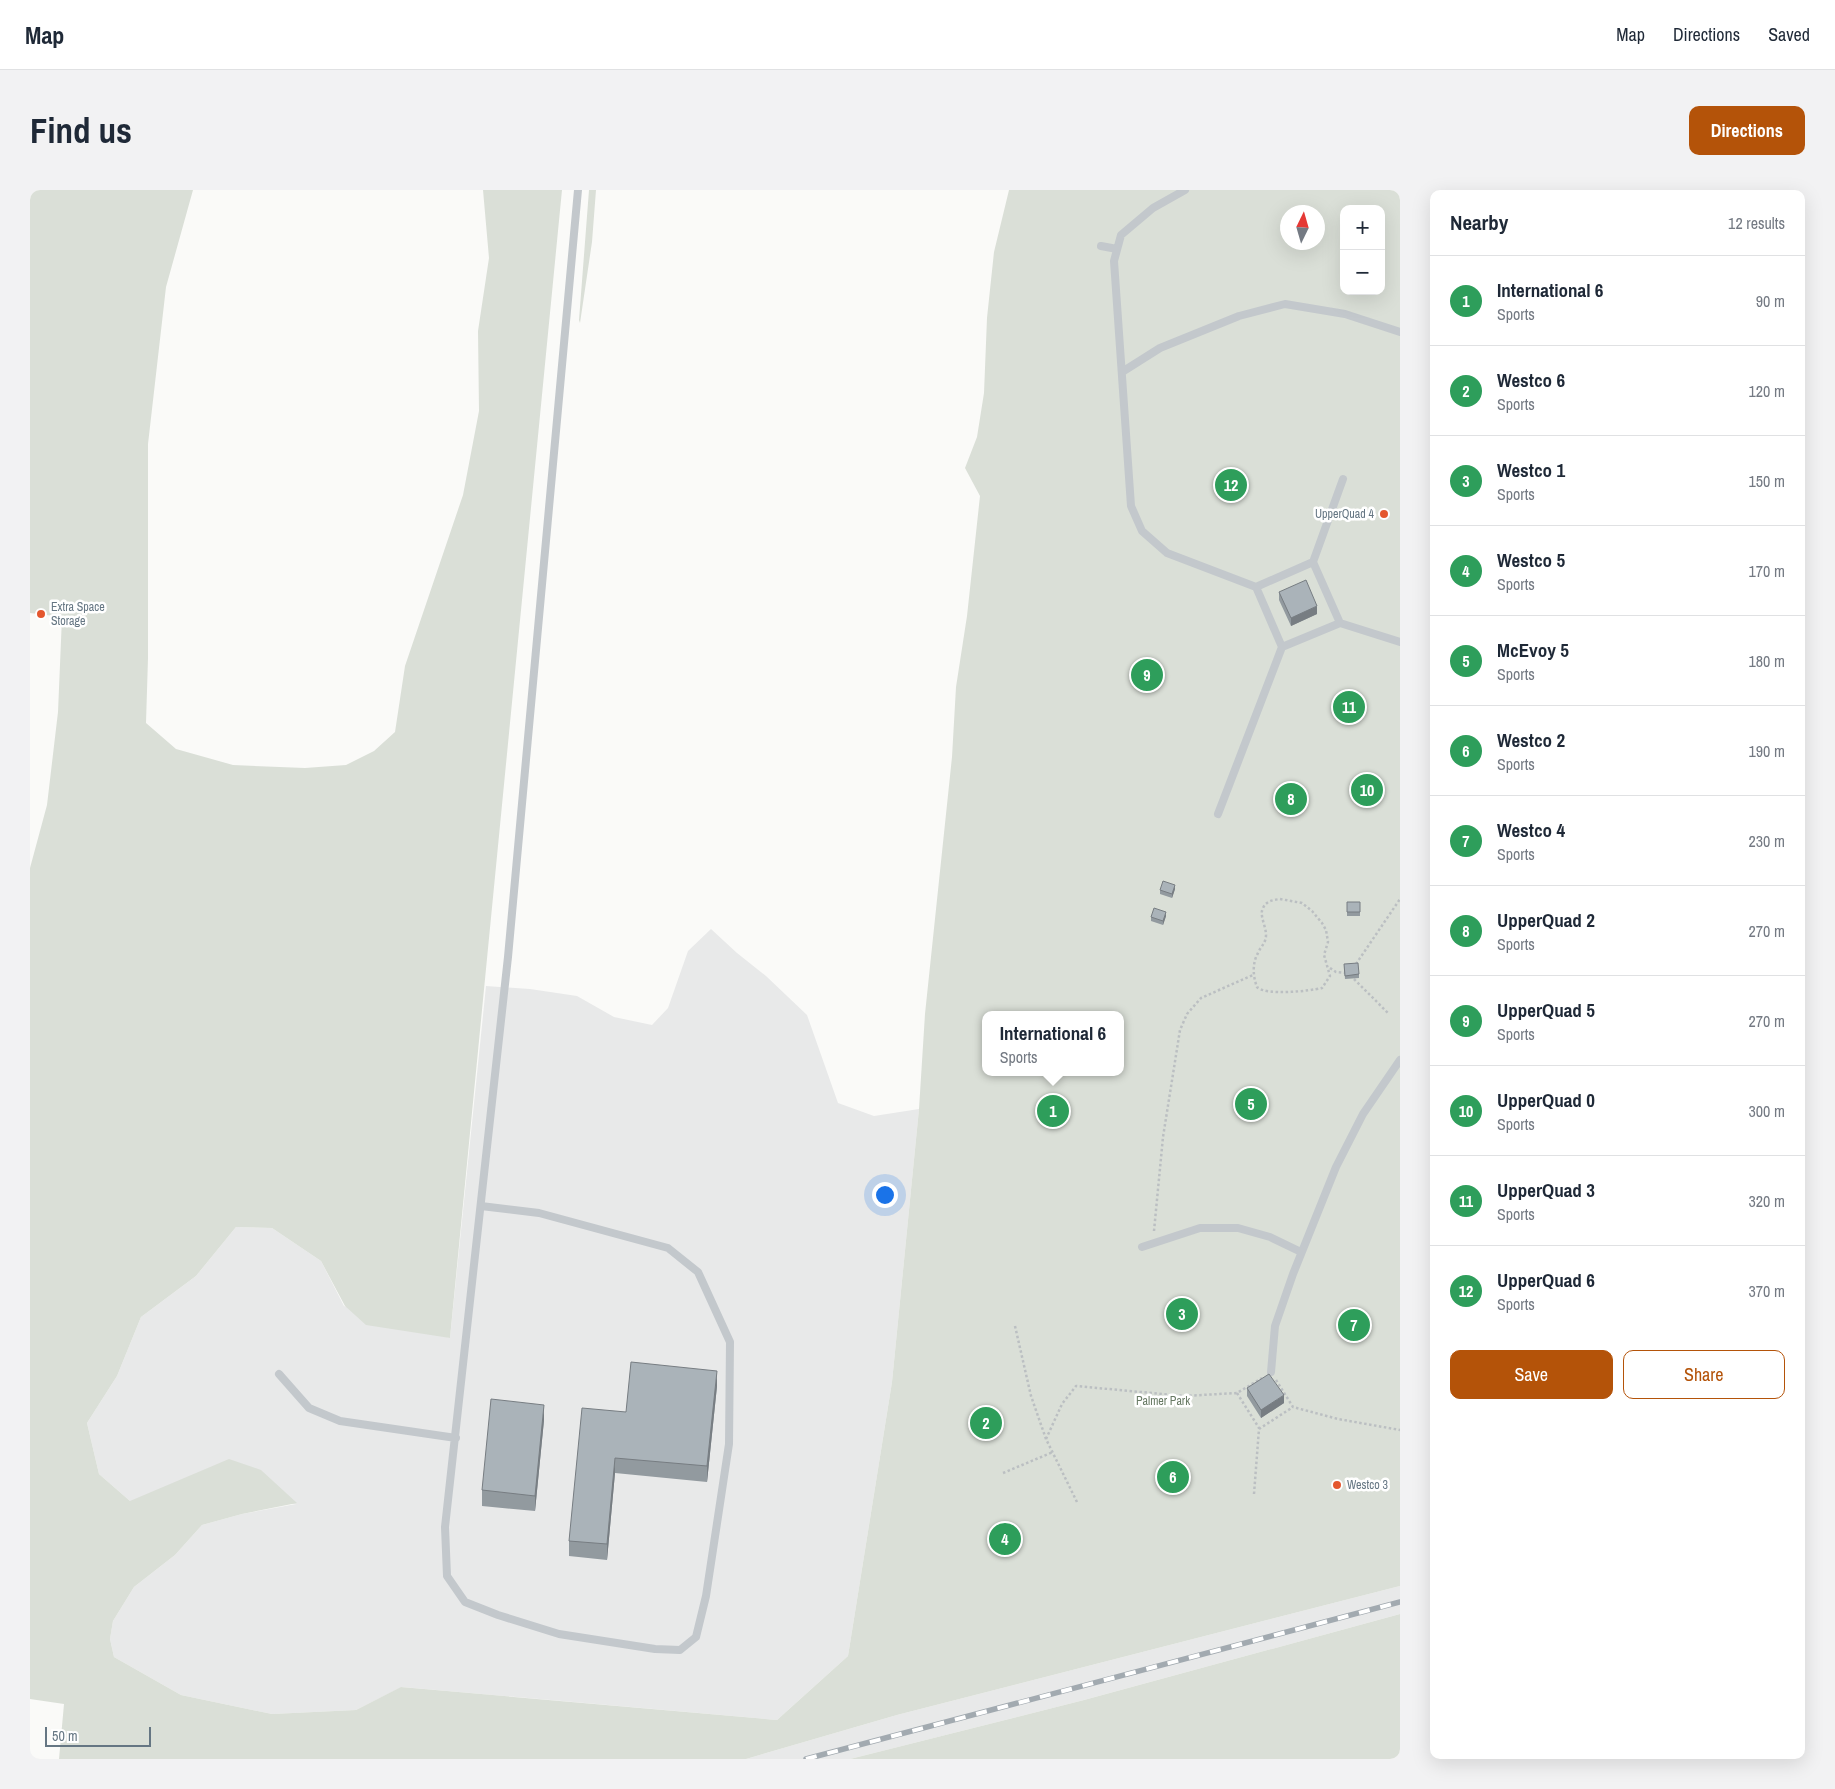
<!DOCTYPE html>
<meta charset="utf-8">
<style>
body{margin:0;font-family:"Archivo Narrow",sans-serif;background:#f2f2f3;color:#1f2937}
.controls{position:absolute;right:15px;top:15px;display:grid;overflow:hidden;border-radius:10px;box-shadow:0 5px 20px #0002}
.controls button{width:45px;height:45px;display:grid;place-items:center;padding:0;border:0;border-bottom:1px solid #e0e1e3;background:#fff;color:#1f2937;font:25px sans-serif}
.compass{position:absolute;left:1250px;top:15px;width:45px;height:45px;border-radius:50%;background:#fff;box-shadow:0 5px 20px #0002;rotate:5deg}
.scale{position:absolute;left:15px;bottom:12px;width:106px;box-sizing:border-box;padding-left:5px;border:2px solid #657683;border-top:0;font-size:14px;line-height:18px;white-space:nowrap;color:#657683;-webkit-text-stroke:4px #fff;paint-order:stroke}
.you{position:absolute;left:854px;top:1004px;width:18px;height:18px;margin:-12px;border:4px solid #fff;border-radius:50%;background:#1a73e8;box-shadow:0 0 0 8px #1a73e833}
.badge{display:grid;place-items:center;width:32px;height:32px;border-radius:50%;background:#b45309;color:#fff;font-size:16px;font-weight:700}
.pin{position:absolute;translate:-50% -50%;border:2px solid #fff;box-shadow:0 1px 5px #0006}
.popup{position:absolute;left:952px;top:821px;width:142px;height:65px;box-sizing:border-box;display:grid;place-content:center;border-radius:10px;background:#fff;filter:drop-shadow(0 1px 4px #0005);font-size:16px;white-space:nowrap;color:#747a83}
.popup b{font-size:19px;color:#1f2937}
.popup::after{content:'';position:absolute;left:50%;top:100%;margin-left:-10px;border:10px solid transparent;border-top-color:#fff}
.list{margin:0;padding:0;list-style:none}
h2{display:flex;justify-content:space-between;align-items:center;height:65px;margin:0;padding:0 20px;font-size:21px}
h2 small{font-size:16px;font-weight:400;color:#747a83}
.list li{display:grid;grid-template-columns:32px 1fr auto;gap:15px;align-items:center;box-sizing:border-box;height:90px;padding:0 20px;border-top:1px solid #e0e1e3}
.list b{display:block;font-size:19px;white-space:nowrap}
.list p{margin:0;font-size:16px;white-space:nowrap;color:#747a83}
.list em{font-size:16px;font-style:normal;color:#747a83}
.actions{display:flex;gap:10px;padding:15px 20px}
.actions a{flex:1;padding:11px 0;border:1px solid #b45309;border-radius:10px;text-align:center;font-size:18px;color:#b45309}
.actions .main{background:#b45309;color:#fff}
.map{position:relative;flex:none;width:1370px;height:1569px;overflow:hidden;border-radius:10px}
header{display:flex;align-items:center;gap:30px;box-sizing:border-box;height:70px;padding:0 25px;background:#fff;border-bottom:1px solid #e0e1e3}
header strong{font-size:24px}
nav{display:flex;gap:28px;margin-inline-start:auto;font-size:18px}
.intro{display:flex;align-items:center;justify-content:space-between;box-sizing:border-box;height:120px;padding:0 30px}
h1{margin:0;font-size:35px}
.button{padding:12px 22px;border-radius:10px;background:#b45309;color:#fff;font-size:18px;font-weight:700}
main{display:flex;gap:30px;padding:0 30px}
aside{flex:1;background:#fff;border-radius:10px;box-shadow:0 5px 20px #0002}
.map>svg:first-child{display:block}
.built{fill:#e8e9e9}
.green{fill:#dadfd7;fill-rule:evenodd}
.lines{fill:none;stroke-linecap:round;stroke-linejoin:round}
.path{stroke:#bbbfc2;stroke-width:2.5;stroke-dasharray:2.5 2.5;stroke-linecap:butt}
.lane{stroke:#c3c8cc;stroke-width:8}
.rail-casing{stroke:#a2aab0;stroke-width:5.5}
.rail{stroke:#fff;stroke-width:4;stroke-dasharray:11;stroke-linecap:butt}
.wall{fill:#929a9f}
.shaded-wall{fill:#777d82}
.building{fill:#aab3b9;stroke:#777d82}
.poi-dot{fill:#e4572e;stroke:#fff;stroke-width:2}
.labels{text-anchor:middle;stroke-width:5;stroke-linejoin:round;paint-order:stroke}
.poi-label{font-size:12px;fill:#657683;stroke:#fff;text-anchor:start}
.park-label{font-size:12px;fill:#687a64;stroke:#fff}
</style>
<header>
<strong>Map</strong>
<nav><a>Map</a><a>Directions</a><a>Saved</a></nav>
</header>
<div class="intro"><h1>Find us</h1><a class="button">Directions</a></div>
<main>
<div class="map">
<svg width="1370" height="1569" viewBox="0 0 1370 1569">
<rect width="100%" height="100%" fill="#fafaf8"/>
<path class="built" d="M681,739L707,763L736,786L777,825L808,913L844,926L889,919L862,1192L818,1466L747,1530L372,1497L326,1520L242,1524L151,1505L84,1467L80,1449L83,1431L104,1397L145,1365L172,1335L212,1324L266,1314L100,1311L69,1284L57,1233L87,1186L111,1127L166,1086L206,1037L242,1038L291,1071L314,1116L420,1148L456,796L500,799L547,806L584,827L622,835L638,818L658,761Z
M1370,1396V1424L1054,1510L820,1569H716L867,1525Z"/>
<path class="green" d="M0,0H163L136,97L118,254V468L116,533L146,559L203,575L275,578L316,575L344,561L365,542L375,476L433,305L449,221L448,141L459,68L453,0H532L420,1148L336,1135L315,1116L291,1071L242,1038L206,1037L166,1086L111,1127L87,1186L57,1233L69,1284L100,1311L199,1269L231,1280L267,1313L212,1324L172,1335L145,1365L104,1397L83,1431L80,1449L84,1467L151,1505L242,1524L326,1520L371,1497L747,1530L818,1466L862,1192L889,919L895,824L922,567L926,497L937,426L950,306L935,278L947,247L954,203L957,128L964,62L979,0H1370V1396L867,1525L716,1569H29L34,1514L0,1509V678L17,615L28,522L32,427L0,423ZM1314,19H1351V101H1314ZM1258,22H1288V52H1258ZM956,825H1090V882H956Z
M559,0H566L562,52L550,133L549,130Z
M1370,1424V1569H820L1054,1510Z"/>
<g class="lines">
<path class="path" d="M1250,709L1272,713L1282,721L1292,733L1296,740L1298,752L1294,765L1300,786L1292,798C1279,801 1236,806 1227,797C1223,787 1222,773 1228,763C1231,756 1236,753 1236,745C1236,736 1229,725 1233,718C1236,711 1243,710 1250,709Z
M1326,774L1370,709
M1300,778L1306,782L1315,783
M1324,789L1358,823
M1124,1041L1133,947L1150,840L1157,824L1171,808L1223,785
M985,1136L1001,1206L1016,1249L1048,1314
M1246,1190L1263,1217L1308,1229L1370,1240
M1207,1203L1229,1238
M1016,1249L1032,1214L1046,1196L1154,1206L1207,1203L1232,1188
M973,1283L1023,1262
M1224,1304L1229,1239L1263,1217"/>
<path class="lane" d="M1155,0L1123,18L1091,45L1084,71L1101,316L1112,341L1137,363L1226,397L1283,372L1313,289
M1071,56L1087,59
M1092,182L1130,158L1209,126L1255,114L1315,124L1370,142
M1283,372L1310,433L1370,452
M1226,397L1252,457
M1188,624L1252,457L1310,433
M451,1016L509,1023L638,1058L668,1082L700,1152L699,1254L676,1406L666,1447L650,1460L625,1459L529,1444L468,1425L435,1412L417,1386L415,1337L478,767L548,0
M1112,1057L1170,1038H1208L1240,1047L1271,1062
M1241,1182L1245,1136L1263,1084L1306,977L1333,924L1370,870
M249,1184L279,1218L310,1231L426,1248"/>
<defs>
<path id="rail" d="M776,1569L1370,1412"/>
</defs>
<use href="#rail" class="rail-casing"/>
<use href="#rail" class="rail"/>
</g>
<path class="wall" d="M1249,402L1287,424L1261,436L1249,410Z
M1145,699L1142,708L1130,704V700Z
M1317,712H1330V726H1317Z
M1136,726L1133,735L1121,731V727Z
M1314,774L1329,784V788L1315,789Z
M687,1196L677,1292L585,1283L577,1370L539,1366V1351L596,1222Z
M1217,1198L1254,1213L1231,1228L1217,1206Z
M514,1230L505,1321L452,1316V1300Z"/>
<path class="shaded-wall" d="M1287,416V424L1261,436V428Z
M1145,695V699L1142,708V704Z
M1136,722V726L1133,735V731Z
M687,1181V1196L677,1292V1276Z
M1254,1205V1213L1231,1228V1220Z
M514,1215V1230L505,1321V1306Z
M585,1268V1283L577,1370V1354Z"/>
<path class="building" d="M1276,390L1287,416L1261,428L1249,402Z
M1133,691L1145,695L1142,704L1130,700Z
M1317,712H1330V722H1317Z
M1124,718L1136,722L1133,731L1121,727Z
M1328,773L1329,784L1315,786L1314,774Z
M601,1172L687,1181L677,1276L585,1268L577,1354L539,1351L552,1218L596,1222Z
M1239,1184L1254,1205L1231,1220L1217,1198Z
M461,1209L514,1215L505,1306L452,1300Z"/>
<g class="poi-dot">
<circle cx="1354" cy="324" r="5"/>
<circle cx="11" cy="424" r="5"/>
<circle cx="1307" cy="1295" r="5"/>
</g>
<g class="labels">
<g class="poi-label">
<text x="1344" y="328" text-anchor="end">UpperQuad 4</text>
<text x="21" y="421">Extra Space<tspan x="21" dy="14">Storage</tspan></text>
<text x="1317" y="1299">Westco 3</text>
</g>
<g class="park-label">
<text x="1133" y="1215">Palmer Park</text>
</g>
</g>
</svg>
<div class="controls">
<button>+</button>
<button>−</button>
</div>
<svg class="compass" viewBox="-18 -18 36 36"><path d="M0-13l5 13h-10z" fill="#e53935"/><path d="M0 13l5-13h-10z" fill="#747a83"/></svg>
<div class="scale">50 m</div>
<div class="you"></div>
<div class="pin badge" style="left:1023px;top:921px;background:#2e9e5b">1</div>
<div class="popup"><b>International 6</b>Sports</div>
<div class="pin badge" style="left:956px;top:1233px;background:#2e9e5b">2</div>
<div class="pin badge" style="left:1152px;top:1124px;background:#2e9e5b">3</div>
<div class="pin badge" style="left:975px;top:1349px;background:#2e9e5b">4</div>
<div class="pin badge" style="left:1221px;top:914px;background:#2e9e5b">5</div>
<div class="pin badge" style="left:1143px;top:1287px;background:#2e9e5b">6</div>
<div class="pin badge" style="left:1324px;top:1135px;background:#2e9e5b">7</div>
<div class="pin badge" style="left:1261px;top:609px;background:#2e9e5b">8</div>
<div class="pin badge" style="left:1117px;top:485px;background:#2e9e5b">9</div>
<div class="pin badge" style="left:1337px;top:600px;background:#2e9e5b">10</div>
<div class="pin badge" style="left:1319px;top:517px;background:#2e9e5b">11</div>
<div class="pin badge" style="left:1201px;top:295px;background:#2e9e5b">12</div>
</div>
<aside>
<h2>Nearby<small>12 results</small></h2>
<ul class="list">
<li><span class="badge" style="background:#2e9e5b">1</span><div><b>International 6</b><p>Sports</p></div><em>90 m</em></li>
<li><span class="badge" style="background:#2e9e5b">2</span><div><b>Westco 6</b><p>Sports</p></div><em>120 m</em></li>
<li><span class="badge" style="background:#2e9e5b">3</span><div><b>Westco 1</b><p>Sports</p></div><em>150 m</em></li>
<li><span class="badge" style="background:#2e9e5b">4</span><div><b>Westco 5</b><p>Sports</p></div><em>170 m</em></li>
<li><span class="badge" style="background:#2e9e5b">5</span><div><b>McEvoy 5</b><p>Sports</p></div><em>180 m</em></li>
<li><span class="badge" style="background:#2e9e5b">6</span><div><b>Westco 2</b><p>Sports</p></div><em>190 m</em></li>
<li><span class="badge" style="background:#2e9e5b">7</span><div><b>Westco 4</b><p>Sports</p></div><em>230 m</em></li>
<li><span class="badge" style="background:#2e9e5b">8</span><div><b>UpperQuad 2</b><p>Sports</p></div><em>270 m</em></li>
<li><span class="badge" style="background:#2e9e5b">9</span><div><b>UpperQuad 5</b><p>Sports</p></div><em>270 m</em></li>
<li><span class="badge" style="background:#2e9e5b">10</span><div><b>UpperQuad 0</b><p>Sports</p></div><em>300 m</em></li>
<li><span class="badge" style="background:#2e9e5b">11</span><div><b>UpperQuad 3</b><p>Sports</p></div><em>320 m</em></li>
<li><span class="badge" style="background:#2e9e5b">12</span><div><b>UpperQuad 6</b><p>Sports</p></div><em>370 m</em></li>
</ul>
<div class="actions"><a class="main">Save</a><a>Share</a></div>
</aside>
</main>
